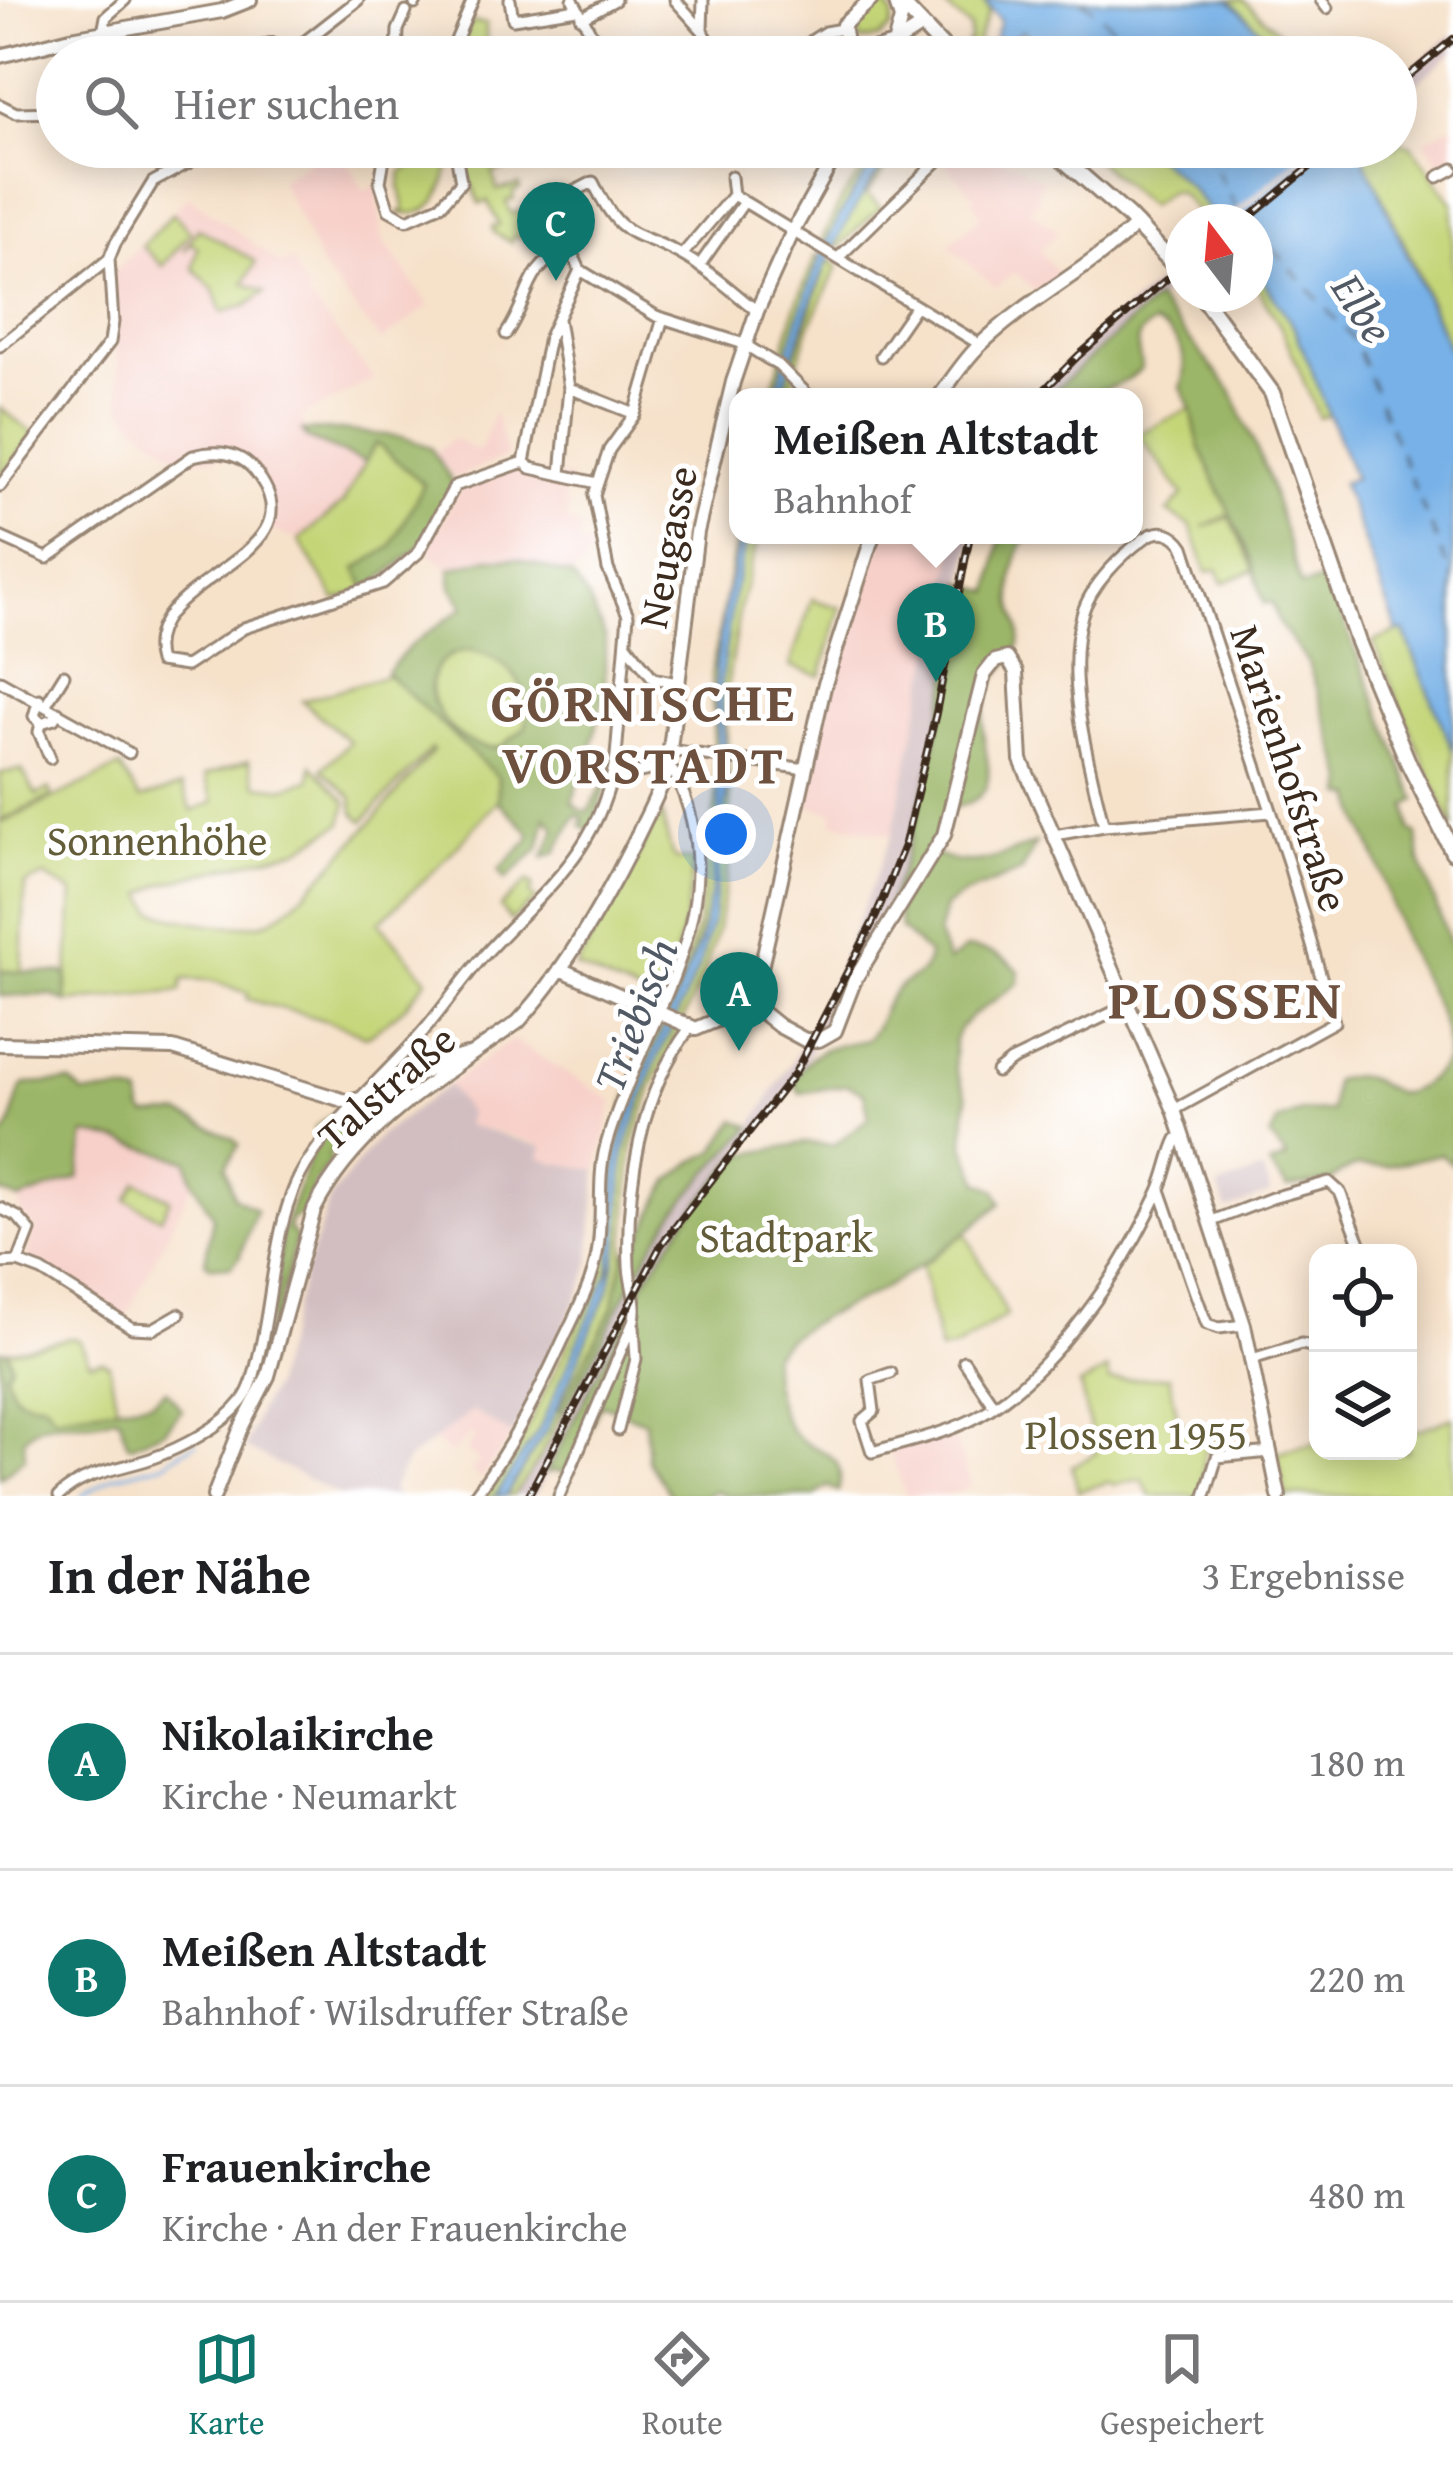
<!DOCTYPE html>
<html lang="de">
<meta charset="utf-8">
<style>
body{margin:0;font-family:"Gentium Book Plus",serif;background:#f2f2f2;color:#202124}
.controls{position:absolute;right:36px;bottom:36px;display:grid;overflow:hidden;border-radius:24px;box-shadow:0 6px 30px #0003}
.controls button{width:108px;height:108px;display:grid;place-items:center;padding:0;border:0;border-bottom:3px solid #e0e0e0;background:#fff;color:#202124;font:60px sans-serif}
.compass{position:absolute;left:1165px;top:204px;width:108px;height:108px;border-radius:50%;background:#fff;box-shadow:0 6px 30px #0003;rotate:344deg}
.you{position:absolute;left:726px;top:834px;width:42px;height:42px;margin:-30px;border:9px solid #fff;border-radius:50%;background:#1a73e8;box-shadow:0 0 0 18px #1a73e833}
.badge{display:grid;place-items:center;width:78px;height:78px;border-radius:50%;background:#0f766e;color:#fff;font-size:39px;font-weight:700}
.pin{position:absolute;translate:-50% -99px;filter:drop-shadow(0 3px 6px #0008)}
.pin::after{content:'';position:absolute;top:63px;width:42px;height:36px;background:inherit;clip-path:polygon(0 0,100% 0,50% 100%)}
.popup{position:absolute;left:729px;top:388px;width:414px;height:156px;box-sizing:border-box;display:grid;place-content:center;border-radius:24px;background:#fff;filter:drop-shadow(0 3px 9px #0005);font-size:39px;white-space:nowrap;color:#757577}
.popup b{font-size:45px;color:#202124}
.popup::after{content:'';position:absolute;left:50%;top:100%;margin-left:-24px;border:24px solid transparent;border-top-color:#fff}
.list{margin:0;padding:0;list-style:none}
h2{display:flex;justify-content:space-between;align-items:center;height:156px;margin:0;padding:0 48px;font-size:51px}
h2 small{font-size:39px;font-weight:400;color:#757577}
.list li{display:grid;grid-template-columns:78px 1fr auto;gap:36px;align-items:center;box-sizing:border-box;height:216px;padding:0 48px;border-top:3px solid #e0e0e0}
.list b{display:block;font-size:45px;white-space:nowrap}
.list p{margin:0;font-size:39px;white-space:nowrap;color:#757577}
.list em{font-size:39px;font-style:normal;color:#757577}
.icon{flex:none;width:66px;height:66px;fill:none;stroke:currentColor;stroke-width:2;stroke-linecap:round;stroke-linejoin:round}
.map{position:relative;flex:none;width:1453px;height:1496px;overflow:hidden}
.search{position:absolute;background:#fff;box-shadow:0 6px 30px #0003;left:36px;right:36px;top:36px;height:132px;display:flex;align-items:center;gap:30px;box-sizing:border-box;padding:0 42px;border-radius:66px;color:#757577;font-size:45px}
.sheet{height:804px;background:#fff}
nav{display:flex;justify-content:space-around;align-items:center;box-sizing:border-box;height:168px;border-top:3px solid #e0e0e0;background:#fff;font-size:33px;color:#757577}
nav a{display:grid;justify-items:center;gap:6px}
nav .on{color:#0f766e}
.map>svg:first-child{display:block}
.built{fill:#f7d0c9}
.industrial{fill:#d2bec1}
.green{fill:#c4d578;stroke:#80804b;stroke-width:3}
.forest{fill:#9bb668;stroke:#6b7043;stroke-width:3;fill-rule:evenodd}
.water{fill:#77b1e7;stroke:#596e82;stroke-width:3}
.pier{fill:#f6e1c9}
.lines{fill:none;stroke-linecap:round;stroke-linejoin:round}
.stream{stroke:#77b1e7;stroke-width:3}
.ferry{stroke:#505964;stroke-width:3;stroke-dasharray:15 12;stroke-linecap:butt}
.street-casing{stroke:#988674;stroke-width:15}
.secondary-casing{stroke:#988674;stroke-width:18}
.primary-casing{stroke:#988674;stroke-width:20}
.street{stroke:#fff;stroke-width:9}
.secondary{stroke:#fff;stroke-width:12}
.primary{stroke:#fff;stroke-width:14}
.rail-casing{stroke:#3b2a1e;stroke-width:8}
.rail{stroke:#fff;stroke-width:3;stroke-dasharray:9;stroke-linecap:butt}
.labels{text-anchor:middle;stroke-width:10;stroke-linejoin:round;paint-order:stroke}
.street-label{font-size:42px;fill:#3b2a1e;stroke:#fff}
.park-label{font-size:42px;fill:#645d39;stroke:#fff}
.water-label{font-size:45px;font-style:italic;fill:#505964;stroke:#fff}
.district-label{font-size:54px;font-weight:bold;letter-spacing:3px;fill:#6e503f;stroke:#fff}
</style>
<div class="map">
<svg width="1453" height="1496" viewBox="0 0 1453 1496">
<rect width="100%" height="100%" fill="#fff"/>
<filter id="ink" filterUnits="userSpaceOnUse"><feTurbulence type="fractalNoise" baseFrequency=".00833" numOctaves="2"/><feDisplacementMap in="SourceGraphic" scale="24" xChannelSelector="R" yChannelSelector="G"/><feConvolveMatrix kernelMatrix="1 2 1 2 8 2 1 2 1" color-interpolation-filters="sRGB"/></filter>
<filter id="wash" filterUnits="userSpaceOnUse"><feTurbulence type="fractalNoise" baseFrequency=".004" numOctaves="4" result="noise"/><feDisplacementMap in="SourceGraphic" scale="48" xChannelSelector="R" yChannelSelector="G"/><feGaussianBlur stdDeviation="2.7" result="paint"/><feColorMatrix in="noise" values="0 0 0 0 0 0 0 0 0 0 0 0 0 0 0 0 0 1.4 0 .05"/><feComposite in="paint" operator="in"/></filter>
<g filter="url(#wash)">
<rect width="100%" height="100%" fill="#f6e1c9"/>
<path class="built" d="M1453,125V164L1440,165L1424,140Z
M331,147H340L364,191L377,185L382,238L429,306L381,341L324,271L280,180Z
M961,147H992L1008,164L1012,162L1024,169L1023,173L1030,172L1043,181L1036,192L1041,197L1029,210L1058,231L1040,251L1059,275L1035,292L1015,272L995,288L949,245L981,216L972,200L975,197L944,163Z
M188,196L281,264L292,260L303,285L310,290L306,294L374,379L301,417L308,439L365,462L343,503L299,540L267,529L270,500L240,458L181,459L139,427L122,407L117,355L110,342L108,278Z
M494,411L507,456L455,478L434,453L454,439L477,451L483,445Z
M520,469L571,479L563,501L568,504L567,521L580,528L579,544L593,548L586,564L572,576L518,559L488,558L450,569L427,551L459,491L472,483Z
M883,535H958L892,835L832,822L834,812L804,805L830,687Z
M512,1040L613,1101L597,1170L552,1162L540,1157L543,1147L525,1139L465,1125L468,1113L448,1085Z
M84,1134L124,1138L154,1153L187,1160L193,1182L125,1319L51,1274L52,1269L26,1259L34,1225L19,1212V1200L79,1177Z
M474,1410L512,1435L481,1479L471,1471L479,1461L466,1451L475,1437L470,1434L451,1455L433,1440Z
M942,1436H953L971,1484L969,1488L941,1496H906L890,1451Z"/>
<path class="industrial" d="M1453,33V52L1396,101V82Z
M1183,261V278L1047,397H1034L1108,324Z
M958,535H972L950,672L911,846L888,905L789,1091L668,1245L535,1496H513L540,1458L654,1243L708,1172L752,1126L818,1018L892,835Z
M448,1085L468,1113L466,1125L543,1147L540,1157L552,1162L597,1170L590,1264L583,1286L512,1435L473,1411L407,1460L391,1490L398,1496H341L245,1448L259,1410L272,1388L303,1278L331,1197L379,1136Z
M1262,1170L1271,1193L1227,1210L1218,1187Z"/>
<path class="green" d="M938,0H984L989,12L978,39L977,57H967L969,54L963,49L970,40V28Z
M1229,0H1243L1308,57H1288Z
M883,2L893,15L891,28L879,38L861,41L855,26Z
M471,22L486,24V47L493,48L483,49L477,57H450L459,32L466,34Z
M1396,141L1412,145L1453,204V358L1411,257L1358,147H1396Z
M424,147H439L450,158C447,180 439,221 397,213L405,211L400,187L402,172L424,159Z
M471,147H488L491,167L512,160L513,167L493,173L497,190L519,185L520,189L513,192L514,199L506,201L511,214L528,208L535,217L531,221L540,238L513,236L511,242L494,233L492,227L499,225L488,201L480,204L470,180L464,176L460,151Z
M881,147H889L851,195L826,242L822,239L842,198Z
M899,147H904L866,194L881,207L836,249L833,246L835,240L857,200Z
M1081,147H1146L1190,188L1218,222H1206L1179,192L1169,191L1149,206Z
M173,213L191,232L163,266L142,246Z
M198,228L256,262L244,283L265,292L246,306L222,312L214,290L193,268L198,247L191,243L184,251Z
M816,255L819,260L774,397H770L796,305Z
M828,259L838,266L809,327L788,397H781Z
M1255,267L1295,329L1331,414L1319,418L1283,331L1255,283Z
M0,408L35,434L0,477Z
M1191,408L1199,446L1230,514L1203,527L1230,517L1254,570L1223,583L1217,569L1207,572L1191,526L1168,512L1183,495L1138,434Z
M376,442L424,484L391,547L357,569L368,590L336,600L299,540L343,503Z
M738,529L741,535C730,580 719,624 716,669C713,706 718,742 720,779C721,815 717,852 711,888C696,983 636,1061 617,1154C608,1199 619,1245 603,1289L539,1430L495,1496H483L521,1441L596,1286L605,1253L611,1149L636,1073L678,984L697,927L716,800L711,674Z
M748,535H759L740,606L728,681L726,718L732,843L718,928L704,973L652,1087L632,1149L624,1257L612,1309L540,1458L513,1496H506L547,1429L609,1289L619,1241L624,1153L653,1068L699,966L713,918L726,799L721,679L733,597Z
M812,599L841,608L821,676L790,666Z
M1403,630L1453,751V829L1373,642Z
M469,650C505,654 538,692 525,728L501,747C445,756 393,662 469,650Z
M388,675L498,777V801L438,867L379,922L427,979L405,1007L371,1034L364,1036C349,1024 273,1007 247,999L248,993L211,980L183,979L181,991L66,1002L73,893L45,876L25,884L22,972L0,971V824L120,767L140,799L182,786L192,811L214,802L204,776L249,760L257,785L283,788L310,780L312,765L347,802L342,823L299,849L162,884L144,894L153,911C184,922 230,930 263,923C295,917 405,783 433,751L431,749L363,821L354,812L352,797L322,769L350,742L302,701Z
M22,770L36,795L49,789L52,796L0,821V773Z
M661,813L672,855L676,860H693C689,911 679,957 656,1002L576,967Z
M528,881L533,885L530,894L536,900L511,921L500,907Z
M137,1182L170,1199L161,1218L127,1200Z
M966,1233L1007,1315L956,1348L940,1351L921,1266Z
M72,1338L79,1340L90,1362L102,1360L109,1364L117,1407L54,1416L45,1403C20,1400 12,1399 6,1373L11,1364L8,1351Z
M1108,1370L1109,1381L1169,1376L1179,1424L1211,1425L1215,1448L1205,1451L1201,1496H1150L1142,1479L1115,1485L1109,1482L1078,1491L1072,1466L1096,1454L1080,1385Z
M1453,1417V1496H1286L1277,1453L1318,1443V1451H1408V1434Z"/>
<path class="forest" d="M1156,299L1231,390L1266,471L1301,586L1327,580L1416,800L1407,806L1410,830L1417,834L1420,861L1453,952V1165L1441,1154L1387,1166H1357L1341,1172L1331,1181L1287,1188L1269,1165L1287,1158L1270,1137L1278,1121L1300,1112L1331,1111L1334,1080C1346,1077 1358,1074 1370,1079C1386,1086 1393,1099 1412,1090C1424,1085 1442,1072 1446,1059C1453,1024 1419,977 1406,946C1394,918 1387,887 1376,858C1367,834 1358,823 1355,797L1344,795L1346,780L1308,663L1279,624L1272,602L1264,604L1251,559L1199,446L1191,408L1181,388C1190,362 1182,334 1154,324C1131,335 1137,346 1142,367C1122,391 1077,397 1047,397Z
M339,430L402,437L430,447L455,486L426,541L368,590L356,569L391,547L424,484L376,443L365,462L308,439L302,431Z
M1001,535H1043L1024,541C1015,558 1009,585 1013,605C1015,617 1022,629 1020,641C1017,659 997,670 991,688C987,699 984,713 983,725C982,758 1009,798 951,808L935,854C971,872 1000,857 1036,843L1022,871L965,894L945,907L938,935L948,962L967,948C989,950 1004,955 1019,971V983L972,1016L960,1028L954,1042L955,1068L967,1097L964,1145L980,1182L996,1190L1001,1203C962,1237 922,1267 877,1292C841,1311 799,1321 772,1355C771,1381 777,1408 791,1430C808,1454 850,1446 838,1492L828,1486L814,1496H728L715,1491L702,1496H671L648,1461L645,1421L601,1404L569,1474L556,1471L546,1473L649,1274L688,1217L738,1156L803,1143L834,1145L869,1118L864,1093L847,1085L800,1093L794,1082C813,1045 828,1048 866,1040C882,1025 881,1004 897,989C911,974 927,979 928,954L900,928L898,911L888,905C926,808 944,705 963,602V583L991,592Z
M488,558L518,559L572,576L588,598L605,636V687L593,742L572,802L580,810L589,811L604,782L606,788L590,831L581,825L584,818L576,815L556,852L543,858L556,829L546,817L539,849L505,880L499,870L529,840L530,833L498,801V777L386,673L411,645L464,607L452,587L450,569ZM469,650C505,654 538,692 525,728L501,747C445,756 393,662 469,650Z
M0,971L67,973L66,1002L51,995L0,996Z
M70,1082L84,1094L122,1092L141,1096L142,1111L147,1116L180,1114L234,1139L239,1145L225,1167L234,1197L256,1210L239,1258L230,1267L210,1266L205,1262L213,1216L193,1182L187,1160C152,1152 121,1138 85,1134L79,1178L19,1200L0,1192V1139C20,1124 10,1101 25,1084Z
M415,1082L364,1121L359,1118L353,1122L359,1129L353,1135L348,1132L328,1156L331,1160L315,1182L304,1214L291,1220L289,1229L296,1238L265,1363L261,1362L278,1283L281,1235L318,1136L315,1128L342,1107L385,1098Z
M736,1120L752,1127C717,1162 682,1198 656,1241C621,1297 596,1358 562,1414L558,1410L612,1309L624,1257L642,1237L662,1194L671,1180L693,1162L715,1151Z
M0,1351H8L11,1365L6,1373C11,1398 20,1402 45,1403L54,1416L152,1401L166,1390L182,1410L165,1430L131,1445H128L120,1418L114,1416C86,1432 46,1409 24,1439L25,1457L0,1478Z"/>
<path class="water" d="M984,0H1229L1288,57H1046L1023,31L988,57H978L994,40L1000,21Z
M889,147H899C835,218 808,306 781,397H774C801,309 824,216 889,147Z
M1146,147H1358L1361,151L1453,358V751L1404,631L1398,632L1342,483L1354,478L1295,329L1255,267V222H1218L1190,187Z
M741,535H748L733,597L721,679L726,799L713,918L699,966L653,1068L624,1153L619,1241L609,1289L547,1429L505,1496H495L539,1430L610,1269L617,1154L642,1078L700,942L712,886L720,814L715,670L726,597Z"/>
<path class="pier" d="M1312,147H1320L1230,222H1222Z"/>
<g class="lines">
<path class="stream" d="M82,1496L113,1477L163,1464L196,1443"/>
<path class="ferry" d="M1081,0L1099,13L1140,57
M1204,147L1234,204L1250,222
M1255,228L1353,339L1453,580"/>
</g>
</g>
<g filter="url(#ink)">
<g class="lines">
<defs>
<path id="street" d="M510,0L513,19L577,9
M573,0L604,57
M675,0L702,30
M703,0L702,30L710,43L711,57
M1321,0L1327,8
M415,4L417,0
M581,18L615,0
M103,32L106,17L125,0
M811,41L825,32L842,29
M303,42L336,57
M245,57C263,45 273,36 291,52
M285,57L358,0
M397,57L398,30L406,12
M449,57L473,0
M0,105L16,113L57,112
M386,147L380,182L389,210L407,220L441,205L461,182L455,147
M731,177L733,195
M1438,177L1453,169
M733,195L981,345
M682,255L733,195
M838,258L952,147
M699,266L744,202
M757,311C734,293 712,272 687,258C635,227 624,246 593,182L550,204L580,270L656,316L744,344L779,366L810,397
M558,319L569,388L561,474
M506,334C531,298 523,270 567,248
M0,346L109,259
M881,356L915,307
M569,388L635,414
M524,462L549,337L580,270
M0,486L110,342L113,322L109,259L115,244L153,182L218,147
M0,537L47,558L193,456C216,450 238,451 254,470C329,560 134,577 159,662L186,666L244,628L383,583L418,553L455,486L524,462L531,468L597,483
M627,645L653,678L677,683
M0,681L129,753
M39,699L34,716L41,723L54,719L58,712
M46,704L64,675
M41,723L39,732L50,758
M669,750L806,769
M1104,826C1089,765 1064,677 1082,615C1090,586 1121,555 1145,538C1161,527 1175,533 1184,547L1288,862L1334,1022L1174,1110
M1055,835L1104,826L1271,812
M997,1072L1011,1061L1128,1005
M1160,1190C1176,1234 1189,1280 1207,1324L1219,1328L1244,1325
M0,1208L18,1217L30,1231L18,1262
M1212,1221L1272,1198L1329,1182L1340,1192L1364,1253
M0,1263L18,1262L42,1271L132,1328L153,1329L179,1314
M1252,1359L1301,1344L1318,1347
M964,1361L994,1406
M891,1373L870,1380L874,1411L862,1421L872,1452C906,1442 946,1434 977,1417C1052,1375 1124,1269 1159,1191C1167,1174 1169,1155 1177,1139L1184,1137
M618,1430L636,1359L634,1326
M59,1496C86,1471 117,1470 150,1459C181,1448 222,1427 242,1401C253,1387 256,1366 260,1350C274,1291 274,1216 306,1165C335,1118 377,1083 414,1042C441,1013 462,979 489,950C548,886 600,850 616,756L628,615L608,569L594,495L609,450L635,414L663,318
M474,1496C512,1447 538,1394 564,1338C577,1311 592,1284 597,1254C604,1218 596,1180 606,1145C642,1019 741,909 675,774L668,766L612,778
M559,1496L634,1320C638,1301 630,1286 629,1266C626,1187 640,1092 690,1028
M1205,1496L1217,1457L1271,1452"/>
<path id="secondary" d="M894,44L901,19L895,0
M859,54L846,43L843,25L871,0
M859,54L894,44L922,26
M0,56L71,38L222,11L250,0
M939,397C952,380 964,360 980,345C1028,299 1089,270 1137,224
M560,969L696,1029L738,1011L756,990L824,687L873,535
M749,1002L779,1026L805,1040H819L835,1031L855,979L944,835L984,675L995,661L1007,658L1016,672L1021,760L1174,1110L1244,1325L1279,1496
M0,1044L173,1048L349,1102L379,1094L449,1060L467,1055
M214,1496L240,1430L268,1376L314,1210C356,1126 444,1075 518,1022C576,961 632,851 667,773L697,532L733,382L757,311L793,231L840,147"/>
<path id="primary" d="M898,0L952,57
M1049,147L1128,216L1183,274
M1200,294L1272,393L1358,642L1408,762L1453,852"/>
</defs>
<use href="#street" class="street-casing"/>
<use href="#secondary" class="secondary-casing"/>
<use href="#primary" class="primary-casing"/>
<use href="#street" class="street"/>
<use href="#secondary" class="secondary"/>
<use href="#primary" class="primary"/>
<defs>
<path id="rail" d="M1396,86L1453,39
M1244,222L1334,147
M1037,397L1078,356L1183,265
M528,1496L661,1245L795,1073L876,916L905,843L936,713L970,535"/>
</defs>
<use href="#rail" class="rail-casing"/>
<use href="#rail" class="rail"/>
</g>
</g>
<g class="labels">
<g class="street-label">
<text transform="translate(667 547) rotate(-79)" y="15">Neugasse</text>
<text transform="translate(1290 768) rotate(72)" y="15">Marienhofstraße</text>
<text transform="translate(386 1087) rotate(-41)" y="15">Talstraße</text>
</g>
<g class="park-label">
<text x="157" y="855">Sonnenhöhe</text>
<text x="786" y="1252">Stadtpark</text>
<text x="1136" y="1449">Plossen 1955</text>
</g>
<g class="water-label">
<text transform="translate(1363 308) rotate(57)" y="16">Elbe</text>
<text transform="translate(635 1015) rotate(-69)" y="16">Triebisch</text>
</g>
<g class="district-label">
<text x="644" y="721">GÖRNISCHE<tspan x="644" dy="62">VORSTADT</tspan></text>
<text x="1226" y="1018">PLOSSEN</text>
</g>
</g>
</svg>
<div class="controls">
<button><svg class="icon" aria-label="locate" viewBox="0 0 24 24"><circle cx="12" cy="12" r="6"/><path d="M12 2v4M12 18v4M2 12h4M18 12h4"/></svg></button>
<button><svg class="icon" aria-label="layers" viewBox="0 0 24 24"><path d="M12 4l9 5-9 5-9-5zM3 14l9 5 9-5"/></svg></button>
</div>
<svg class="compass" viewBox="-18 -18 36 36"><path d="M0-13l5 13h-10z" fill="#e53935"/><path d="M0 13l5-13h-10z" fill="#757577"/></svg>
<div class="you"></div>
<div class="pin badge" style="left:739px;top:1051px">A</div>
<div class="pin badge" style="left:936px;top:682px">B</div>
<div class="popup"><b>Meißen Altstadt</b>Bahnhof</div>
<div class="pin badge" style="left:556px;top:281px">C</div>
<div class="search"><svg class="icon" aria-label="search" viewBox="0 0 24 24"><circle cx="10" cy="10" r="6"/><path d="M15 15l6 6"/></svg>Hier suchen</div>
</div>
<section class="sheet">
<h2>In der Nähe<small>3 Ergebnisse</small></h2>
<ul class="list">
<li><span class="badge">A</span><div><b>Nikolaikirche</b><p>Kirche · Neumarkt</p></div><em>180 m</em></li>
<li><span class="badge">B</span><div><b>Meißen Altstadt</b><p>Bahnhof · Wilsdruffer Straße</p></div><em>220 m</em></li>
<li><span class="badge">C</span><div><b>Frauenkirche</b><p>Kirche · An der Frauenkirche</p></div><em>480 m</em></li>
</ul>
</section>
<nav>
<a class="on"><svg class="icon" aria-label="map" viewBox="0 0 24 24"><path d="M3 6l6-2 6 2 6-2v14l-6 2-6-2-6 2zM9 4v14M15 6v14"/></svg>Karte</a>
<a><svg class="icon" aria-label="directions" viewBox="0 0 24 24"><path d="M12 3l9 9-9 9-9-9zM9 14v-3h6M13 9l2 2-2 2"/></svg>Route</a>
<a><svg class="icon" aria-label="saved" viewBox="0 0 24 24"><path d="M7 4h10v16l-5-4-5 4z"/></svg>Gespeichert</a>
</nav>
